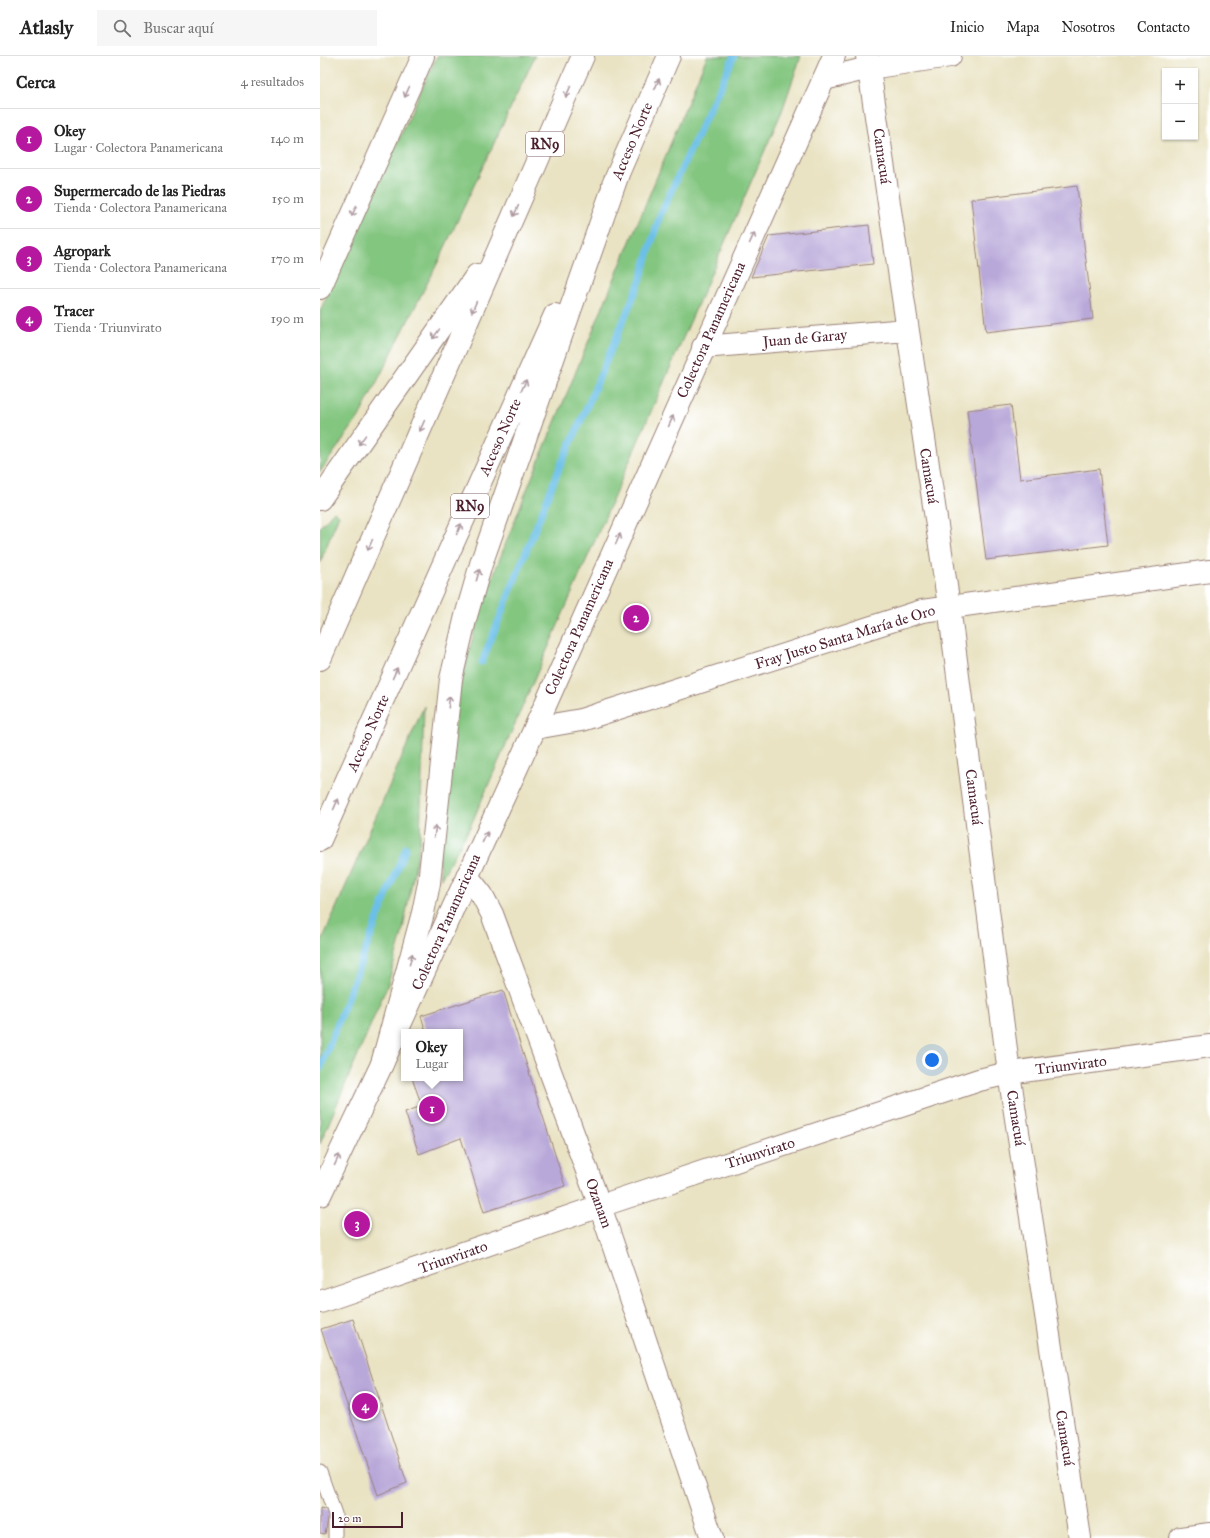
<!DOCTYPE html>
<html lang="es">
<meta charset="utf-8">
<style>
body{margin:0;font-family:"IM FELL Great Primer",serif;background:#f6f6f6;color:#222}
.controls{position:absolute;right:12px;top:12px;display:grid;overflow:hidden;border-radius:0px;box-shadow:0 1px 3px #0004}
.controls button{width:36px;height:36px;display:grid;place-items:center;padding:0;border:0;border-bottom:1px solid #e0e0e0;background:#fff;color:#222;font:20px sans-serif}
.scale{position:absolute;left:12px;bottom:10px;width:71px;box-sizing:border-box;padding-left:4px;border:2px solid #4a1f2b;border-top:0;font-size:11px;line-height:14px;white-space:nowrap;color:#4a1f2b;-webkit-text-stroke:3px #fff;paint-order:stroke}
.you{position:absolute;left:612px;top:1004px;width:14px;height:14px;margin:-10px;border:3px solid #fff;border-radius:50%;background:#1a73e8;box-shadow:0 0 0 6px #1a73e833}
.badge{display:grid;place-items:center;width:26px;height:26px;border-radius:50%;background:#b5179e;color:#fff;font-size:13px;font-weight:700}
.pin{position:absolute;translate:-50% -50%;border:2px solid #fff;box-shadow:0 1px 4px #0006}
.popup{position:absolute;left:81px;top:973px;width:62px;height:52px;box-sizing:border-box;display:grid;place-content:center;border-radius:0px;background:#fff;filter:drop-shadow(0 1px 3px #0005);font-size:13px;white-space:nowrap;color:#767676}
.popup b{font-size:15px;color:#222}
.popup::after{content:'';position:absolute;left:50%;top:100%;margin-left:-8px;border:8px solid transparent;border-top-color:#fff}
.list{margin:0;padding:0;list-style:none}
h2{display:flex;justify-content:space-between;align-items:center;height:52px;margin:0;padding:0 16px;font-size:17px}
h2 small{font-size:13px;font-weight:400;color:#767676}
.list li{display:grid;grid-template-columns:26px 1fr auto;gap:12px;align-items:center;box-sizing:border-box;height:60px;padding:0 16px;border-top:1px solid #e0e0e0}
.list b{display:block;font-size:15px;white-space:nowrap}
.list p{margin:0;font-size:13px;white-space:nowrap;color:#767676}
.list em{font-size:13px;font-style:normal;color:#767676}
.icon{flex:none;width:22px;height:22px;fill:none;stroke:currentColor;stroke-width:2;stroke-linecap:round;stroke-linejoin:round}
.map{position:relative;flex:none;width:890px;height:1482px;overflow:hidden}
header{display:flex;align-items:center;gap:24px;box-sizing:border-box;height:56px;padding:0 20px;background:#fff;border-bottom:1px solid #e0e0e0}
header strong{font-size:19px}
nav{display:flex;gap:22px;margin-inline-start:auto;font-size:14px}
.search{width:280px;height:36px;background:#f6f6f6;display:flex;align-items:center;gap:10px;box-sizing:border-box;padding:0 14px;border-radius:0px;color:#767676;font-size:15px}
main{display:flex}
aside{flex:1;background:#fff}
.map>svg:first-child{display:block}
.green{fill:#83c680;stroke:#667256}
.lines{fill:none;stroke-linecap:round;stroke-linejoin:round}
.stream{stroke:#6cc0e8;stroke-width:7}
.building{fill:#b8a7d9}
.service-casing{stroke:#9a8177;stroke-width:15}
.minor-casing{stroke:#9a8177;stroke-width:24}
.tertiary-casing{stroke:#9a8177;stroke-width:24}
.motorway-casing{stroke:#9a8177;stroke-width:24}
.service{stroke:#fff;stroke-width:13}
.minor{stroke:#fff;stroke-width:22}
.tertiary{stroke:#fff;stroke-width:22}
.motorway{stroke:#fff;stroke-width:22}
.oneway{stroke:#ae9aa0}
.labels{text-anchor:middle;stroke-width:3.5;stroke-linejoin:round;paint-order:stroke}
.shield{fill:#fff;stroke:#80626b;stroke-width:1}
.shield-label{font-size:14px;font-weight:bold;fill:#4a1f2b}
.street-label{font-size:15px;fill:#4a1f2b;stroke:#fff}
</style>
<header>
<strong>Atlasly</strong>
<div class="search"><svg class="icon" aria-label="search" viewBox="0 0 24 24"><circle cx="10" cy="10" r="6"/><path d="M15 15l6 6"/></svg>Buscar aquí</div>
<nav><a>Inicio</a><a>Mapa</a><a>Nosotros</a><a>Contacto</a></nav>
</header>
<main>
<aside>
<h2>Cerca<small>4 resultados</small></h2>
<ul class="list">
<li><span class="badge">1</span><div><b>Okey</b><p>Lugar · Colectora Panamericana</p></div><em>140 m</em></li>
<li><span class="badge">2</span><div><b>Supermercado de las Piedras</b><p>Tienda · Colectora Panamericana</p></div><em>150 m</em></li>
<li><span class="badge">3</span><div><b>Agropark</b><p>Tienda · Colectora Panamericana</p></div><em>170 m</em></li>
<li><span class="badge">4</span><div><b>Tracer</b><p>Tienda · Triunvirato</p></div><em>190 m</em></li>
</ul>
</aside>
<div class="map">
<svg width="890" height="1482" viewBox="0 0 890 1482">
<rect width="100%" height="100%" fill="#fff"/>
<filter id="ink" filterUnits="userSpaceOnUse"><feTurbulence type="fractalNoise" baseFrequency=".025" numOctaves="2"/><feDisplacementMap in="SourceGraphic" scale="8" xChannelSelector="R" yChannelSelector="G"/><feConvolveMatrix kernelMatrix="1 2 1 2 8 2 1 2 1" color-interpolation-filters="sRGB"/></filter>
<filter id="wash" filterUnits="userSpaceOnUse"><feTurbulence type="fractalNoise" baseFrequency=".012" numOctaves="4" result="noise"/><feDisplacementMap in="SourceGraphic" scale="16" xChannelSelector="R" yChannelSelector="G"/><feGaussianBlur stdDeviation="0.9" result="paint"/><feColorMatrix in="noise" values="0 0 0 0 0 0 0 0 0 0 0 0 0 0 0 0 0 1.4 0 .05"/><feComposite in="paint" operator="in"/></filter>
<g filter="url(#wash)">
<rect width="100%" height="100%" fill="#e9e3c3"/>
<path class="green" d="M117,0H215L118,206L39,361L0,416V255Z
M387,0H481L462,55L150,771L121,823L119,800L139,633L160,553L208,431Z
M14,455L19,459L0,507V471Z
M104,650L100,785L82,878L68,928L0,1088V889Z"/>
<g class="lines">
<path class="stream" d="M162,606L241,408L261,365L320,225L340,159L414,0
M0,1013C29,940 55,865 86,792"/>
</g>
<g id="blocks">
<path class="building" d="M757,130L773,263L666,276L651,143Z
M549,169L553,208L431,221L449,180Z
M691,349L700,423L779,413L788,489L666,504L647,354Z
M183,934L245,1130L164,1156L141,1082L99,1098L85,1056L102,1050L92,1022H140V976H106L101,960Z
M33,1263L87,1427L58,1439L1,1273Z
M0,1452L10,1454L5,1478L0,1477Z"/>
</g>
</g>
<g filter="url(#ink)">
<use href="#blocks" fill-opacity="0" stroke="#9a8177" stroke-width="1"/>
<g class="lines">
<defs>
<path id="service" d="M0,1416L15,1458V1482"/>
<path id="minor" d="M547,0L629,550L689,1017L760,1482
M504,23L549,12L630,0
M383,291L587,274
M215,672L261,664L602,555L890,515
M147,820L162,839L172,858L280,1150L392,1482
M0,1246L280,1150L659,1024L689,1017L890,990
M861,1482L890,1478"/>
<path id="tertiary" d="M0,232L103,0
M0,1139L62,1008L215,672L514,0"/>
<path id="motorway" d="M293,129L349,0
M0,443L157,219
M0,603L263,0
M0,784L235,259
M62,1008L103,857L109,827L131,623L146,560L161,508L299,115"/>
</defs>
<use href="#service" class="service-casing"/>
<use href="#minor" class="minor-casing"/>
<use href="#tertiary" class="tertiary-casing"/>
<use href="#motorway" class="motorway-casing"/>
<use href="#service" class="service"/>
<use href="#minor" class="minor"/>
<use href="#tertiary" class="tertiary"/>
<use href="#motorway" class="motorway"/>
</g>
<defs><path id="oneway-shaft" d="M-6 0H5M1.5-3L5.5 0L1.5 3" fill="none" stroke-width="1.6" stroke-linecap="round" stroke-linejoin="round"/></defs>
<g class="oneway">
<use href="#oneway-shaft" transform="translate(337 28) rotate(-67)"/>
<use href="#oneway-shaft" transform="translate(87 36) rotate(114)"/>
<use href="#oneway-shaft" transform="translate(248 36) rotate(114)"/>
<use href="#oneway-shaft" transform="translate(34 155) rotate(114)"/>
<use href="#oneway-shaft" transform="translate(196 155) rotate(114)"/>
<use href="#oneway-shaft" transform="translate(432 182) rotate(-66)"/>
<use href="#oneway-shaft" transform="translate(154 251) rotate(114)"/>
<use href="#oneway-shaft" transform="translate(116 278) rotate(125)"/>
<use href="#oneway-shaft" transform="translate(204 329) rotate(-66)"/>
<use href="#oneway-shaft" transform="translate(351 365) rotate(-66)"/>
<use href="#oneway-shaft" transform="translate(102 370) rotate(114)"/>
<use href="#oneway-shaft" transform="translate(42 384) rotate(126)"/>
<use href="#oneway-shaft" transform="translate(139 473) rotate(-66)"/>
<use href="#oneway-shaft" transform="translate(298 483) rotate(-66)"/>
<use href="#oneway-shaft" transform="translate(50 489) rotate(114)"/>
<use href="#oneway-shaft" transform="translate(158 519) rotate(-74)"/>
<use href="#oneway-shaft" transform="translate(75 617) rotate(-66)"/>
<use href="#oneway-shaft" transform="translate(129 646) rotate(-83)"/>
<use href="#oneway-shaft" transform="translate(16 748) rotate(-66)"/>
<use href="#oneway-shaft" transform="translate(115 775) rotate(-83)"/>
<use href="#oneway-shaft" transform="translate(165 781) rotate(-65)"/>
<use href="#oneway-shaft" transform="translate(91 903) rotate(-75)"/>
<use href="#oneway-shaft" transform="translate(17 1104) rotate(-65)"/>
</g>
</g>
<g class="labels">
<g class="shield">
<rect x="206" y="76" width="38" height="24" rx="3"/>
<rect x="131" y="438" width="38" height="24" rx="3"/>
</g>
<g class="shield-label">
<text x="225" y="93">RN9</text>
<text x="150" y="455">RN9</text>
</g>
<g class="street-label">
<text transform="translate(312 85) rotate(-67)" y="5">Acceso Norte</text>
<text transform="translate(562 100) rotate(82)" y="5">Camacuá</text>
<text transform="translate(391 274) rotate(-66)" y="5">Colectora Panamericana</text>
<text transform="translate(485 282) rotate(-5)" y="5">Juan de Garay</text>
<text transform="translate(180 381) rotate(-66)" y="5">Acceso Norte</text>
<text transform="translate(609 420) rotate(81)" y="5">Camacuá</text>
<text transform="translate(259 571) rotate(-66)" y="5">Colectora Panamericana</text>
<text transform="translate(525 581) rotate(-17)" y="5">Fray Justo Santa María de Oro</text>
<text transform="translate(48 677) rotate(-66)" y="5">Acceso Norte</text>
<text transform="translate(654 741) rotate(83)" y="5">Camacuá</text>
<text transform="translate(126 866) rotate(-66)" y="5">Colectora Panamericana</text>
<text transform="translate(751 1009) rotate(-7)" y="5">Triunvirato</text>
<text transform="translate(696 1062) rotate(81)" y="5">Camacuá</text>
<text transform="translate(440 1097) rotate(-18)" y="5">Triunvirato</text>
<text transform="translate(279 1147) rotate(70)" y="5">Ozanam</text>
<text transform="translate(133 1201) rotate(-19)" y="5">Triunvirato</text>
<text transform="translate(745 1382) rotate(81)" y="5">Camacuá</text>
</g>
</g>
</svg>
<div class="controls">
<button>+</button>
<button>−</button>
</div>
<div class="scale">20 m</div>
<div class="you"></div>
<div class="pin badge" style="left:112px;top:1053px">1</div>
<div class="popup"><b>Okey</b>Lugar</div>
<div class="pin badge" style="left:316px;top:562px">2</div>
<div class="pin badge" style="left:37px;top:1168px">3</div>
<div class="pin badge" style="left:45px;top:1350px">4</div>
</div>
</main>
